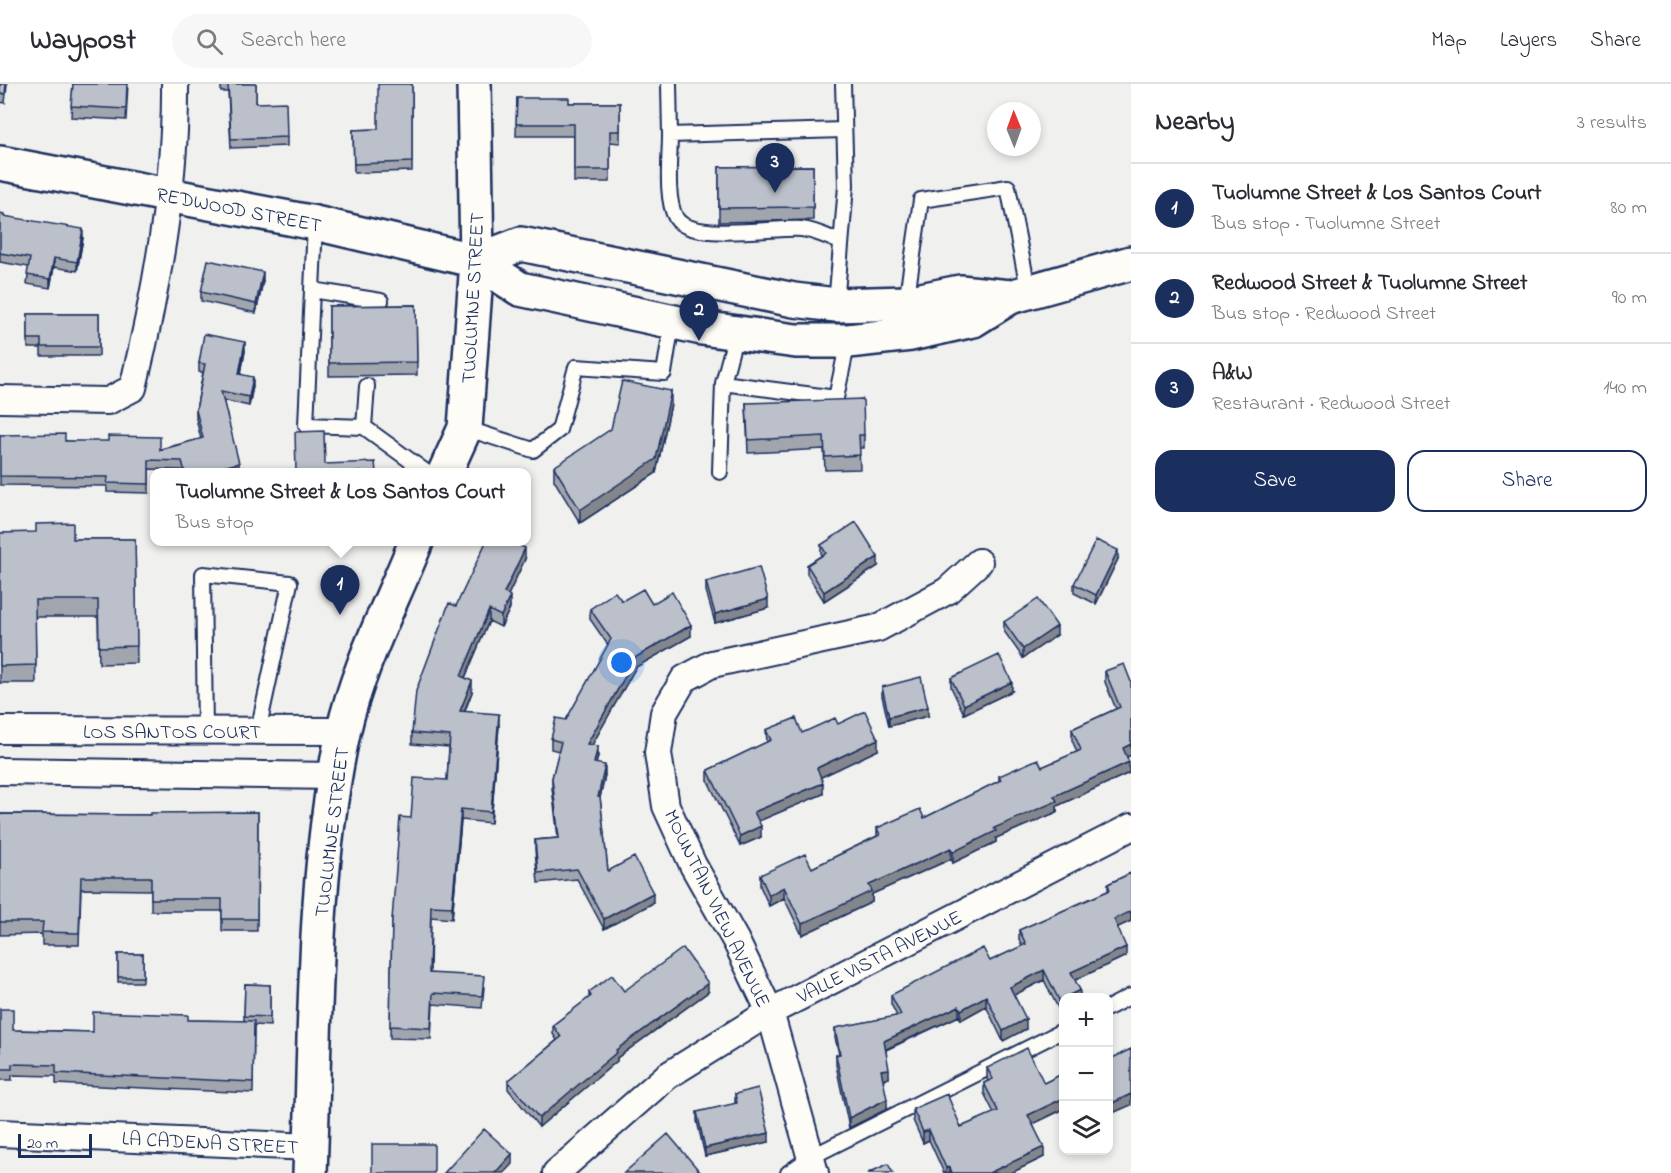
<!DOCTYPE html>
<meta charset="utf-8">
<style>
body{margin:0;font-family:"Indie Flower",sans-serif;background:#f7f7f7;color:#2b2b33}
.controls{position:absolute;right:18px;bottom:18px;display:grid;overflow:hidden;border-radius:12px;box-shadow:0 3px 9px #0003}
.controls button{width:54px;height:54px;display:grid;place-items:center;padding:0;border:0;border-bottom:2px solid #e1e1e2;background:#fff;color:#2b2b33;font:30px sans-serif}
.compass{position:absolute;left:987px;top:18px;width:54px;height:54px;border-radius:50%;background:#fff;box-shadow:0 3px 9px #0003;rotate:359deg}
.scale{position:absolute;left:18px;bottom:15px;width:74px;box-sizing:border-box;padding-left:6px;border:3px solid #1b2f5e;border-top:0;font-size:16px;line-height:21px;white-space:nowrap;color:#1b2f5e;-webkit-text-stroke:4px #fdfcf7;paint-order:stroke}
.you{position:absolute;left:622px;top:579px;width:21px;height:21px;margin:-15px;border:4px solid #fff;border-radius:50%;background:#1a73e8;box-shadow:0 0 0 9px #1a73e833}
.badge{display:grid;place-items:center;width:39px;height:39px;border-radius:50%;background:#1b2f5e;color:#fff;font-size:20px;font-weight:700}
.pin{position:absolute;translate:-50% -50px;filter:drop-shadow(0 2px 3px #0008)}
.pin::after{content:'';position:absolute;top:32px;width:21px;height:18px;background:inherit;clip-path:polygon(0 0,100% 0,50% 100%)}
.popup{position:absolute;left:150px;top:384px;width:381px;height:78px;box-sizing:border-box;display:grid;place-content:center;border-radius:12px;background:#fff;filter:drop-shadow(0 2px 4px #0005);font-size:20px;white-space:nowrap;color:#7c7c81}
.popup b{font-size:22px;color:#2b2b33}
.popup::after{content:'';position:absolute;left:50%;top:100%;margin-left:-12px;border:12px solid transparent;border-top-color:#fff}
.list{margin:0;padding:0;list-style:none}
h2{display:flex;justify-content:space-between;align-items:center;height:78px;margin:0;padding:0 24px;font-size:26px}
h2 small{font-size:20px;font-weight:400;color:#7c7c81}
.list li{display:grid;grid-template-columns:39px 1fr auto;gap:18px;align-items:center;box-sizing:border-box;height:90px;padding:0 24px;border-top:2px solid #e1e1e2}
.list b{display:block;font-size:22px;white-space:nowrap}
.list p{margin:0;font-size:20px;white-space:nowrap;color:#7c7c81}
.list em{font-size:20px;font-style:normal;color:#7c7c81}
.actions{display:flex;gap:12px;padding:18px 24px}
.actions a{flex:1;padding:14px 0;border:2px solid #1b2f5e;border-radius:18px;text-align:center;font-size:21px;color:#1b2f5e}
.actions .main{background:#1b2f5e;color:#fff}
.icon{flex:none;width:33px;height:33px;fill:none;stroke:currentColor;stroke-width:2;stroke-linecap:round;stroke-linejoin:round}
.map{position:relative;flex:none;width:1131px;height:1089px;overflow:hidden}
header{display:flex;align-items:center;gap:36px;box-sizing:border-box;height:84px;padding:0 30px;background:#fff;border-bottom:2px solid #e1e1e2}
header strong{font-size:28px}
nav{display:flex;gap:33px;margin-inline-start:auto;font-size:21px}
.search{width:420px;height:54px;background:#f7f7f7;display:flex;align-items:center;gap:15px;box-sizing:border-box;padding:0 21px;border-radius:33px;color:#7c7c81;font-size:22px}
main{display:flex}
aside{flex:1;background:#fff}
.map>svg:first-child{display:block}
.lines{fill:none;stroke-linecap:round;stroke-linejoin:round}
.lane-casing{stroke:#1b2f5e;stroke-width:18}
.street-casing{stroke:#1b2f5e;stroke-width:30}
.secondary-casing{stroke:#1b2f5e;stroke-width:38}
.lane{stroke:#fdfcf7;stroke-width:14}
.street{stroke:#fdfcf7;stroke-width:26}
.secondary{stroke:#fdfcf7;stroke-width:33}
.wall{fill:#a1a5ae;stroke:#1b2f5e;stroke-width:1.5}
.shaded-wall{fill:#83868d;stroke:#1b2f5e;stroke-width:1.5}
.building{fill:#bbc0ca;stroke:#1b2f5e;stroke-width:1.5}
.labels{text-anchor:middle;stroke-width:4.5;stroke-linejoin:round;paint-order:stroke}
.street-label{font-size:20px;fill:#1b2f5e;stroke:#fdfcf7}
</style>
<header>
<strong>Waypost</strong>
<div class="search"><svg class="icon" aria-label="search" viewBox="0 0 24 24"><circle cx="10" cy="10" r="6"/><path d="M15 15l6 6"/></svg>Search here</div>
<nav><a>Map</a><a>Layers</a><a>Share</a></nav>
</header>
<main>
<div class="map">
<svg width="1131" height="1089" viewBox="0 0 1131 1089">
<rect width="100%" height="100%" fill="#f0f0ee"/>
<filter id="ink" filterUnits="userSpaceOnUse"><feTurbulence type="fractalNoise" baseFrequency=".0167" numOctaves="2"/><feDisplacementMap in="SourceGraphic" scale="12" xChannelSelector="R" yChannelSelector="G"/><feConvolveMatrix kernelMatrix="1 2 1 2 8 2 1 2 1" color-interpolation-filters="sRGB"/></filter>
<g filter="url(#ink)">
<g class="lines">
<defs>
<path id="lane" d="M669,0L670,51L844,46
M670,51C670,73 665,115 676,134C690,158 774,143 801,145C814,146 828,153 840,158
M315,139L306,341L364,343L426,388
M312,206L381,217
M906,219L921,116L1008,103L1029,209
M836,221L846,102L843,0
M736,250L723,299L836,314L848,257
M364,343L367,302
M465,344L533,366L559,346L576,283L664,289L672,239
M720,388L723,299
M205,647L203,490L290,499L258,647
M1108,924L1131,912
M788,1089L811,1073L1064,946"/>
<path id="street" d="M0,315L108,317L133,304C156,209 176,98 175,0
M0,646L344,647
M0,687L336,692
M0,1049L311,1063
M556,1089L667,992L770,928L1131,743
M815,1089L770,928L736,857L693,781L666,722L658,669L664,629L684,595L712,580L878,544L947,507L979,478"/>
<path id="secondary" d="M0,79L315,139L477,177L520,205L702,244L796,257H848L911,250L973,236L1010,213L1131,179
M477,177L521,160L794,216L836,221L906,219L960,208L1010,213
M445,388L465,344L477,177L474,0
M310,1089C316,943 312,793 343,649C358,582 391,520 416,458"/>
</defs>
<use href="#lane" class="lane-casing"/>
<use href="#street" class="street-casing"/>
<use href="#secondary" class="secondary-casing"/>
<use href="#lane" class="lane"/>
<use href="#street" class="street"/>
<use href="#secondary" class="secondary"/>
</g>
<path class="wall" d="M0,0H7L5,19L0,18Z
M73,0H128L126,36L71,33Z
M221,0H256V19L287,53V62L231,64L228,8H221Z
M412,0V87L354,89L353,46L378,45Z
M517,14L569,19H620V59L610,58V98H574V52H516Z
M813,82V136L719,138V83Z
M0,129L4,132L83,154L77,187L54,183L50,204L27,200L29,183L0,178Z
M263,197L256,229L201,217V208Z
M416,221L417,291L329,292V222Z
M28,230H99V272H41V264H28Z
M245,267L241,290L253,302L249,322L223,316L239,388H183L182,386L149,385V409L107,408V402L0,401V351L160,365L201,355L196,335V326L203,288H199V279Z
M746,319L864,351V364H859L860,385L825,386L824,365L748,369Z
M671,320L656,389L580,439L554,396V383Z
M0,449L73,455H135L137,579L99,580L98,533H35L36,599H0Z
M821,461L878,482L824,517L807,490V481L822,471L821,469Z
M525,475L508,511L510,524L501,543L489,537L465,594L472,608L465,627L499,641L491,739L461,736L452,835L431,833L430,889L484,903L482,924L433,920L431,955L390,954L392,836L411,734L447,696L449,663L412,660V649L456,522Z
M1118,475L1096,520L1074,509V500Z
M706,498L768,524L715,539L706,507Z
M622,517L652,520L691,552L636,583L592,661L598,672L596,679L605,691L600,713L608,787L653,819L604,845L577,795L538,799L535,766V756L558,754L552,704V694L559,667L551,665V655L566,636L608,561L590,535V525Z
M1004,538L1057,551L1023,574L1004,547Z
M1105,587L1131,598V671L1127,673L1129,689L1057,722V728L996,754V758L953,779L951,775L872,810V818L802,851L784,814L769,822L760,802V791L812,784L877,752V744L924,734L999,697V692L1042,683L1077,668L1072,656V645L1116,625L1105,598Z
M951,594L1012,607L964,630L951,603Z
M882,603L928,632L889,642L882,612Z
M838,640L878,666L821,693L823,710L758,737L761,753L740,762L708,697V686L767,658L766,646L802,649Z
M258,728L257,847H222V827H151V806L81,805L79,861H42V850L0,851V730L150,731Z
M1131,789V837L1117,843L1126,872L1075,896L1080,914H1064V924L1059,926L1044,896L1014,911L1026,945L1003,957L986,922L961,936L959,932L886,966L889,994L883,996L887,1025L849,1044L836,981V971L839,970L835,954V944L897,932L891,920V911L990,877L1022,862L1019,856V846L1108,807V800Z
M118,870H143V898H118Z
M245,900L270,901V942L254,941L253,1009L56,1000V992L12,991V996H0V925L13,946L93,948L188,936L244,937Z
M624,907L708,908L617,974V977L539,1043L508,1005V997L557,956L553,950V941L589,914V908Z
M987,984L1044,999L1064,989V1025L1033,1040L1044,1073L1011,1089H944L929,1056L923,1059L913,1036V1025L961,1043L994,1029L984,1009V999L988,997L987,995Z
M735,1010L769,1058L705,1072L697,1037V1028L735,1020Z"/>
<path class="shaded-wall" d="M83,145V154L77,187V178Z
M54,174V183L50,204V195Z
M263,188V197L256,229V220Z
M245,258V267L239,299V290Z
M253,293V302L249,322V313Z
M671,307V320L656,389L580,439V426Z
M239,379V388H201Z
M525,464V475L504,520V509Z
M1118,466V475L1096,520V511Z
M878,473V482L824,517V508Z
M510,512V524L501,543V532Z
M768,515V524L715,539V530Z
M489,526V537L461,603V592Z
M691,541V552L636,583L587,670V660L636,573Z
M1057,542V551L1023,574V565Z
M472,597V608L460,638V627Z
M1012,598V607L964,630V621Z
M928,623V632L889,642V633Z
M499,630V641L491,739V728Z
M878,655V666L817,695V684Z
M1131,660V671L1123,675V664Z
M598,662V672L594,689V679Z
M1129,678V689L1057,722V728L996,754V758L953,779V768L994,744L1054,712Z
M605,681V691L598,723V713Z
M823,699V710L754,739V728Z
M461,725V736L452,835V823Z
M761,742V753L740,762V752Z
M951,764V775L872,810V818L802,851V840L869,801Z
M784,803V814L769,822V811Z
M653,809V819L604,845V835Z
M1131,827V837L1114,845V835Z
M1126,863V872L1071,898V888Z
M1044,886V896L1010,913V903Z
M708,899V908L617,974V977L539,1043V1034L616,966Z
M1080,906V914H1064Z
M986,912V922L961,936V926Z
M1064,914V924L1059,926V916Z
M959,922V932L884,966V957Z
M1026,935V945L1003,957V947Z
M889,985V994L881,996V986Z
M1131,1010V1021L1108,1031V1021Z
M1064,1014V1025L1028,1042V1031Z
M887,1015V1025L849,1044V1034Z
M929,1046V1056L923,1059V1048Z
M769,1049V1058L705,1072V1064Z
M1044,1063V1073L1011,1089H989Z
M512,1070V1080L504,1089H495Z
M950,1083V1089H946V1084Z"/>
<path class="building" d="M0,0H6L5,10L0,9Z
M73,0H127L126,25L71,22Z
M228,0H256V19L286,18L287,53L231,55Z
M378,0H412V78L354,80L353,46L378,45Z
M517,14H569V19H620V47H610V86H574V40H516Z
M813,82V123L719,124V83Z
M0,129L4,130L3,132L83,145L77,178L54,174L50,195L27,191L30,174L0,169Z
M208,176L263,188L256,220L201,208Z
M416,221L417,278L329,279V222Z
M28,230H99V263H41V255H28Z
M204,250L245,258L239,290L253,293L249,313L221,307L239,379L201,388H185L182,377L149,376V400L107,399L108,393L0,392V351L65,350V357H108V352L160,353V366L203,354L196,326L205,280L199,279Z
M622,297L671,307L656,375L580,426L554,383L611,345Z
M863,315L864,351H859L860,371L825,373L824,352L748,356L746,319Z
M324,347L325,380L375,378L376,388H296L295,348Z
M856,438L878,473L824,508L807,481L826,469L821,461Z
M73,439V455H135L137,562L99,563L98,516H35L36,581L0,582V449L36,448V440Z
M1096,456L1118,466L1096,511L1074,500Z
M486,458H511L525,464L504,509L510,512L501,532L489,526L461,592L472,597L460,627L499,630L491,728L461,725L452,823L431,822L429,889L484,892L482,912L433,909L431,944L390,942L392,836L400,733L411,734L414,694L447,696L450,652L412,649L416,607L449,519L456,522Z
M759,483L768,515L715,530L706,498Z
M643,505L652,520L672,508L691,541L636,573L587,660L598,662L594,679L605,681L598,713H600L608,787L634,773L653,809L604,835L577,785L538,789L535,756L559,754L552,694L561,658L551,655L556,634L566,636L611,555L590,525L615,508L622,517Z
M1038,515L1057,542L1023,565L1004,538Z
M999,571L1012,598L964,621L951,594Z
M1124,580L1131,598V660L1123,664L1129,678L1054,712L1057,717L994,744L996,747L953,768L951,764L869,801L872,807L802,840L784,803L769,811L760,791L805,770L812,784L880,751L877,744L920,725L924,734L1001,696L999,692L1038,675L1042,683L1081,666L1072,645L1120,623L1105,587Z
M921,593L928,623L889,633L882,603Z
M865,627L878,655L817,684L823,699L754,728L761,742L740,752L708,686L771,656L766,646L796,634L802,649L835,634L838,640Z
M258,728L257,835H222V815H151V793H81L79,849L42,848L43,838H0V730L150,731V729Z
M1131,789V827L1114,835L1126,863L1071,888L1080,906L1059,916L1044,886L1010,903L1026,935L1003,947L986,912L961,926L959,922L884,957L889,985L881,986L887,1015L849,1034L836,971L840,970L835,944L901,931L891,911L983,864L990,877L1026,860L1019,846L1110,806L1108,800Z
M683,864L708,899L616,966L617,968L539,1034L508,997L561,953L553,941L591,912L589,908L612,891L624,907Z
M118,870H143V893H118Z
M245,900L270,901V933L244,932Z
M0,925H13V946L93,948V928L188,931V936L254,937L253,998L56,989V981L12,980V985H0Z
M1027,964L1044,999L1064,989V1014L1028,1031L1044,1063L989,1089H952L950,1083L946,1084L929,1046L923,1048L913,1025L947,1010L961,1043L998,1027L984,999L993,995L987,984Z
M1131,965V1010L1108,1021V976Z
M758,1004L769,1049L705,1064L697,1028L737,1019L735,1010Z
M484,1045L512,1070L495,1089H444Z
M668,1050L701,1089H624Z
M372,1060H434V1089H372Z
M888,1080L893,1089H868Z"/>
</g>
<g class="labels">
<g class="street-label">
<text transform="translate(239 125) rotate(11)" y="7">REDWOOD STREET</text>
<text transform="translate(472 214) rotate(-87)" y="7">TUOLUMNE STREET</text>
<text x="172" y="654">LOS SANTOS COURT</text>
<text transform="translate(331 748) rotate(-83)" y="7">TUOLUMNE STREET</text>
<text transform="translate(718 824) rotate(64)" y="7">MOUNTAIN VIEW AVENUE</text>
<text transform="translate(879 872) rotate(-27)" y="7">VALLE VISTA AVENUE</text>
<text transform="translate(210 1058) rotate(3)" y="7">LA CADENA STREET</text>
</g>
</g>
</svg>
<div class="controls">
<button>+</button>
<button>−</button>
<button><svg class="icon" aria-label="layers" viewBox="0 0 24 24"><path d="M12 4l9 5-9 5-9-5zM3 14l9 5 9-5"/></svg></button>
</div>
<svg class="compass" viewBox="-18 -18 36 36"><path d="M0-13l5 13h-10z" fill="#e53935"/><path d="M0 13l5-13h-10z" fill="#7c7c81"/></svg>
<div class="scale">20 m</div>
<div class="you"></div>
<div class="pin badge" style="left:340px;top:531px">1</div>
<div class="popup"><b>Tuolumne Street &amp; Los Santos Court</b>Bus stop</div>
<div class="pin badge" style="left:699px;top:257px">2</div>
<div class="pin badge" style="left:775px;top:109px">3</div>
</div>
<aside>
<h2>Nearby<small>3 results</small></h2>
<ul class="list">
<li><span class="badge">1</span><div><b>Tuolumne Street &amp; Los Santos Court</b><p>Bus stop · Tuolumne Street</p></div><em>80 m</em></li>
<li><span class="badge">2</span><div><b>Redwood Street &amp; Tuolumne Street</b><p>Bus stop · Redwood Street</p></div><em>90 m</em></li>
<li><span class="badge">3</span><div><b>A&amp;W</b><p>Restaurant · Redwood Street</p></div><em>140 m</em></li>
</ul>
<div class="actions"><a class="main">Save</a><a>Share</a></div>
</aside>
</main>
